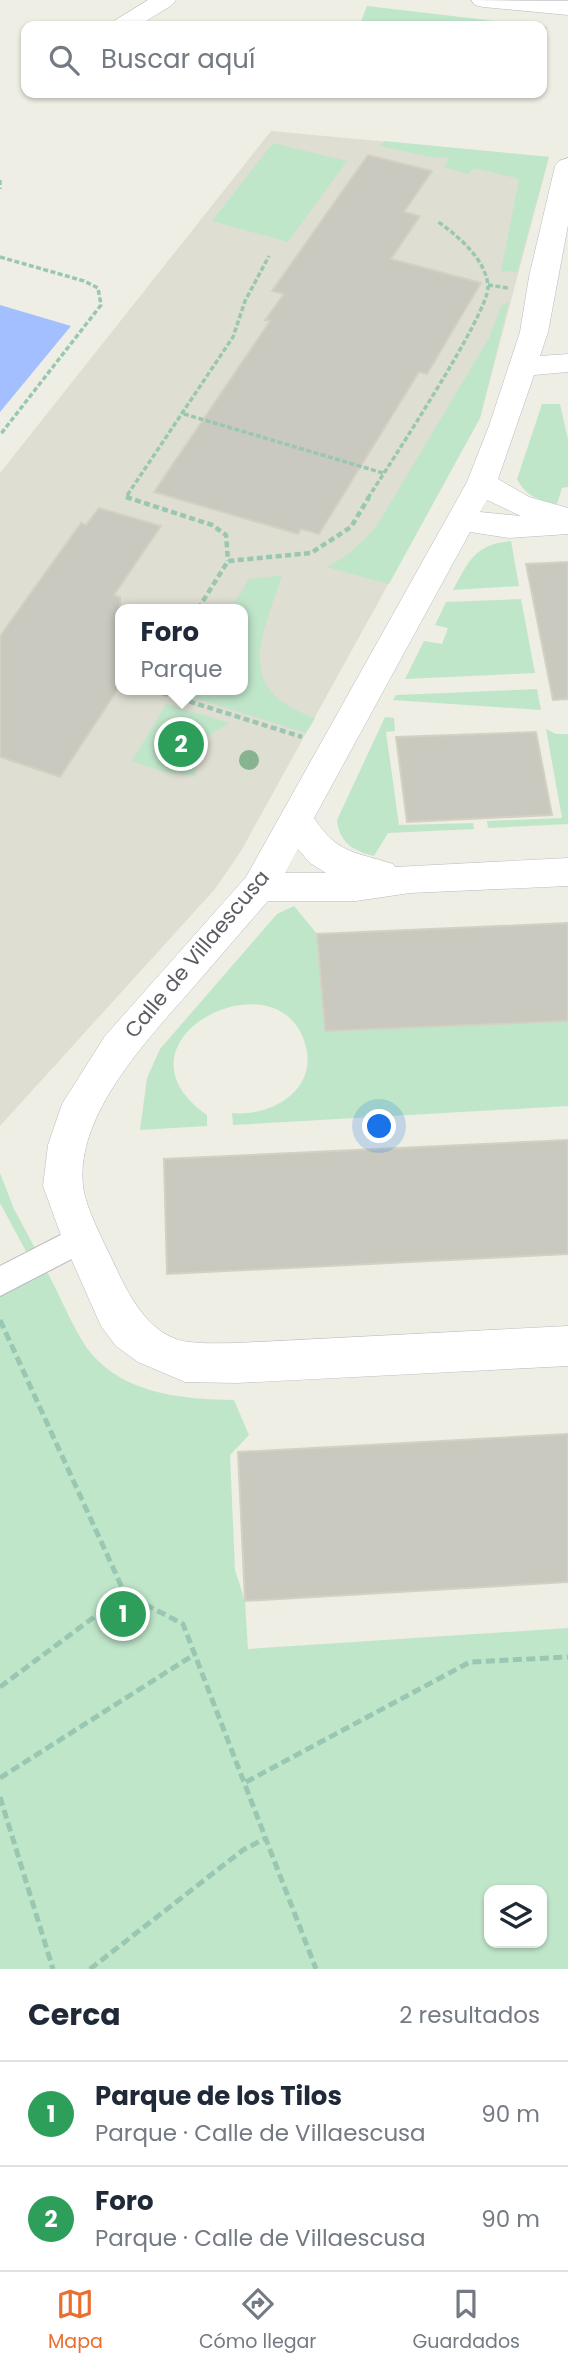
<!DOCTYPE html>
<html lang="es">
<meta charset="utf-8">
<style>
body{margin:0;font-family:Poppins,sans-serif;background:#f6f6f7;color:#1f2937}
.controls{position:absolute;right:21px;bottom:21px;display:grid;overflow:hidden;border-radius:14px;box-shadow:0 2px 5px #0004}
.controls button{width:63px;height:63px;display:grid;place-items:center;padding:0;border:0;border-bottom:2px solid #e0e1e3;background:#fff;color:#1f2937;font:35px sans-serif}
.you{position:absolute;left:380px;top:1127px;width:24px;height:24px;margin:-18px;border:5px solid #fff;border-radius:50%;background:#1a73e8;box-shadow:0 0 0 10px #1a73e833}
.badge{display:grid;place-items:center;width:46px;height:46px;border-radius:50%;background:#e96e2f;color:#fff;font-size:23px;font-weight:700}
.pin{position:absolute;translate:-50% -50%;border:4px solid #fff;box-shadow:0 2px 7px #0006}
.popup{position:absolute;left:115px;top:604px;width:133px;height:91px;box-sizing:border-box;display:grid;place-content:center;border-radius:14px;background:#fff;filter:drop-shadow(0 2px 5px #0005);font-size:23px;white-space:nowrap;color:#747a83}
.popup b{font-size:26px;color:#1f2937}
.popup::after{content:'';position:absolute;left:50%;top:100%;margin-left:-14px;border:14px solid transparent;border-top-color:#fff}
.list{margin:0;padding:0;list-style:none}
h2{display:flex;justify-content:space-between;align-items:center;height:91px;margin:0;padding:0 28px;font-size:30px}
h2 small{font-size:23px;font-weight:400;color:#747a83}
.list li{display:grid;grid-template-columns:46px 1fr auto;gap:21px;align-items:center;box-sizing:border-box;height:105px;padding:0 28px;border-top:2px solid #e0e1e3}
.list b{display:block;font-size:26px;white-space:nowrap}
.list p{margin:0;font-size:23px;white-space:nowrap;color:#747a83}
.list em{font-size:23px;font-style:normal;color:#747a83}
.icon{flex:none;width:38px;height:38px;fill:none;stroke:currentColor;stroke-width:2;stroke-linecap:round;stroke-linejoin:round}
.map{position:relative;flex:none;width:568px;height:1969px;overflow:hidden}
.search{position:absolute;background:#fff;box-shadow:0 2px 5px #0004;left:21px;right:21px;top:21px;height:77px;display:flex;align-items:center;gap:18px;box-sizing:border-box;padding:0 24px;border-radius:14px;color:#747a83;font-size:26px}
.sheet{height:301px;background:#fff}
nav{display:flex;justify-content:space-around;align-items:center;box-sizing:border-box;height:98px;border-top:2px solid #e0e1e3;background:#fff;font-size:19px;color:#747a83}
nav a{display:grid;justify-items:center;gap:4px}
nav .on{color:#e96e2f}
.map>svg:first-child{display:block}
.education{fill:#deded2;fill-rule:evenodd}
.green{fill:#c0e6ca;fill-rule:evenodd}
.water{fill:#a3bfff}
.building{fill:#c9c9c0;stroke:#d3d2c2;stroke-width:2}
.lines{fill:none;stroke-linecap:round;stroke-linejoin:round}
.pedestrian-casing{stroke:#b9bac0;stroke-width:2}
.minor-casing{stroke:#b9bac0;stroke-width:1}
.path-far2{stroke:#99c7b2;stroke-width:3.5;stroke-dasharray:5 2.5;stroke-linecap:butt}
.path-far1{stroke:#99c7b2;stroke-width:4.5;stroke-dasharray:6 3.5;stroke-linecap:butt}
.path{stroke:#99c7b2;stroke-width:5;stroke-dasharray:9 4.5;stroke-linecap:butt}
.pedestrian{fill:#fff;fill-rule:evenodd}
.minor{fill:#fff;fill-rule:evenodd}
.tree{fill:#88b391}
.labels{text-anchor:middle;stroke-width:5;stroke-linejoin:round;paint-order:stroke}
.street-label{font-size:21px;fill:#5c5d64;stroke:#fff}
</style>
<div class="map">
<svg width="568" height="1969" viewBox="0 0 568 1969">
<rect width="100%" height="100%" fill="#eeeee4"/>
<path class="education" d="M271,131L549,157L480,418L241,851L215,889L0,1126V473ZM120,609H242V690H120Z"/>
<path class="green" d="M367,6L547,27L542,48V26H359Z
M384,141L549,157L517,272L501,271L519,179L474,168L468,174L444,167L449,158L430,157L380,146Z
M273,143L347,161L288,242L212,221Z
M509,301L480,418L389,584L327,567C347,557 361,543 376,527L489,338L501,306Z
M542,404H560L568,440V487L562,488L557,504C539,501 525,495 517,479Z
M511,541L519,586L453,590C469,561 474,545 511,541Z
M282,575C262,638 232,689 315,718L306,733L175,692L177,690H242V609H230L249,579Z
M521,599L535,673L405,679L424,641L442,644L448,628L435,625L446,602Z
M537,689L541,710L393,700L396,695Z
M166,704L230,723L199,741L195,776L165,772L132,761Z
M385,717L394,718L395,731L386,732L399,825L473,823L474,829L388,833L374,856C353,851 339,842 337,820Z
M546,729L556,734H568V824L488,828L487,821L562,818Z
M294,906L317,934L325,1031L568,1021V1106L233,1125L232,1113C270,1117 317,1091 306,1047C282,949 100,1040 207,1115V1126L140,1130L147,1078L160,1049L277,914Z
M0,1173L14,1209L36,1250L28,1255L0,1203Z
M47,1272C59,1293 76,1335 90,1352C125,1395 184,1399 234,1400L249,1435L230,1455L235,1570L245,1601L248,1649L568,1628V1969H0V1296ZM489,1890H542V1943H489Z"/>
<path class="water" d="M0,305L71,326L0,412Z"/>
<path class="building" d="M368,155L432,171L404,212L420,216L391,259L481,283L427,374L419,372L319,534L301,529L298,534L154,492L270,321L265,320L284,294L272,291Z
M99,508L161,526L114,595L120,597V686L60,777L0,757V636L81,523L86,525Z
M568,562V699L553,700L526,564Z
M536,732L552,815L407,822L396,737Z
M568,923V1021L325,1031L317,934Z
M568,1140V1254L167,1274L164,1159Z
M568,1434V1582L245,1601L238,1452Z"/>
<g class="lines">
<defs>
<path id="pedestrian" d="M82,1224L93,1228L97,1238L93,1248L0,1296V1266Z"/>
<path id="minor" d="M148,0H176L172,5L138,26H110L114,21Z
M471,0L568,1V15L483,7L475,5Z
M568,158V225L548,332L540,356L568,354V372L534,375L498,479L529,497L568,508V534L509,538L470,532L314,818C337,854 356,852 393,864L395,867L568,858V886L410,893L356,901H268C242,931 217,960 191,990C148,1039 75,1115 83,1186C85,1208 107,1248 117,1270C131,1300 152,1338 189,1342C205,1344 221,1343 237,1343L568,1326V1366L237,1383L185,1382L138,1362L116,1346L101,1326L62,1238L43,1186L48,1145L62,1104L105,1036L246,877L467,482L489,426L520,332L529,277L555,166L559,161ZM487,500L521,516L480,512ZM298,849L310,863L326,873H285Z"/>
</defs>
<use href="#pedestrian" class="pedestrian-casing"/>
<use href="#minor" class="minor-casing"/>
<path class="path-far2" d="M0,180V189
M0,257L84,281L98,288L101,305L0,435
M488,285L508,288
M184,414L383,473
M131,498L126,497L233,337L245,301L269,256
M368,498C389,465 488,315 488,287C487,260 457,235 437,221"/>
<path class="path-far1" d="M126,497L212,525L226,535L228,561
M198,609L228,561L311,553L351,527L369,497
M153,690L302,737"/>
<path class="path" d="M0,1320L125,1594L183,1624L316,1969
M0,1687L125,1594
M0,1778L195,1654
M246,1782L470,1662L568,1657
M0,1797L53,1969
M90,1969L243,1850L266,1838"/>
<use href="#pedestrian" class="pedestrian"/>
<use href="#minor" class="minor"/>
</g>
<circle class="tree" cx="249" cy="760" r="10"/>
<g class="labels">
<g class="street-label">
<text transform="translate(197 954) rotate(-50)" y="7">Calle de Villaescusa</text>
</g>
</g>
</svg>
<div class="controls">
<button><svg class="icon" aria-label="layers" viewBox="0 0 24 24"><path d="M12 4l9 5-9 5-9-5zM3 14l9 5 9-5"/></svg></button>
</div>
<div class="you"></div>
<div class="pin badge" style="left:123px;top:1614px;background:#2e9e5b">1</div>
<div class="pin badge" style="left:181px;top:744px;background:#2e9e5b">2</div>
<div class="popup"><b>Foro</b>Parque</div>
<div class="search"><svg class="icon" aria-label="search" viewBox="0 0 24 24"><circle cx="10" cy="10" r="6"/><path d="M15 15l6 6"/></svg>Buscar aquí</div>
</div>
<section class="sheet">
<h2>Cerca<small>2 resultados</small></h2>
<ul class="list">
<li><span class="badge" style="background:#2e9e5b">1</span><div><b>Parque de los Tilos</b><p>Parque · Calle de Villaescusa</p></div><em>90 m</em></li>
<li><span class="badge" style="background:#2e9e5b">2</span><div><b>Foro</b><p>Parque · Calle de Villaescusa</p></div><em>90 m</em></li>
</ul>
</section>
<nav>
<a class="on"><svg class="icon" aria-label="map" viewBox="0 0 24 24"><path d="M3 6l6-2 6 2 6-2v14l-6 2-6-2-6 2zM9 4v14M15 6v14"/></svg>Mapa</a>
<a><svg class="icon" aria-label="directions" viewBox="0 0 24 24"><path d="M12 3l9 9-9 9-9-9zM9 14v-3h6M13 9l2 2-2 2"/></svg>Cómo llegar</a>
<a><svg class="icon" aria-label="saved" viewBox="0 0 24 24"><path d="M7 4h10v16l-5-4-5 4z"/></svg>Guardados</a>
</nav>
